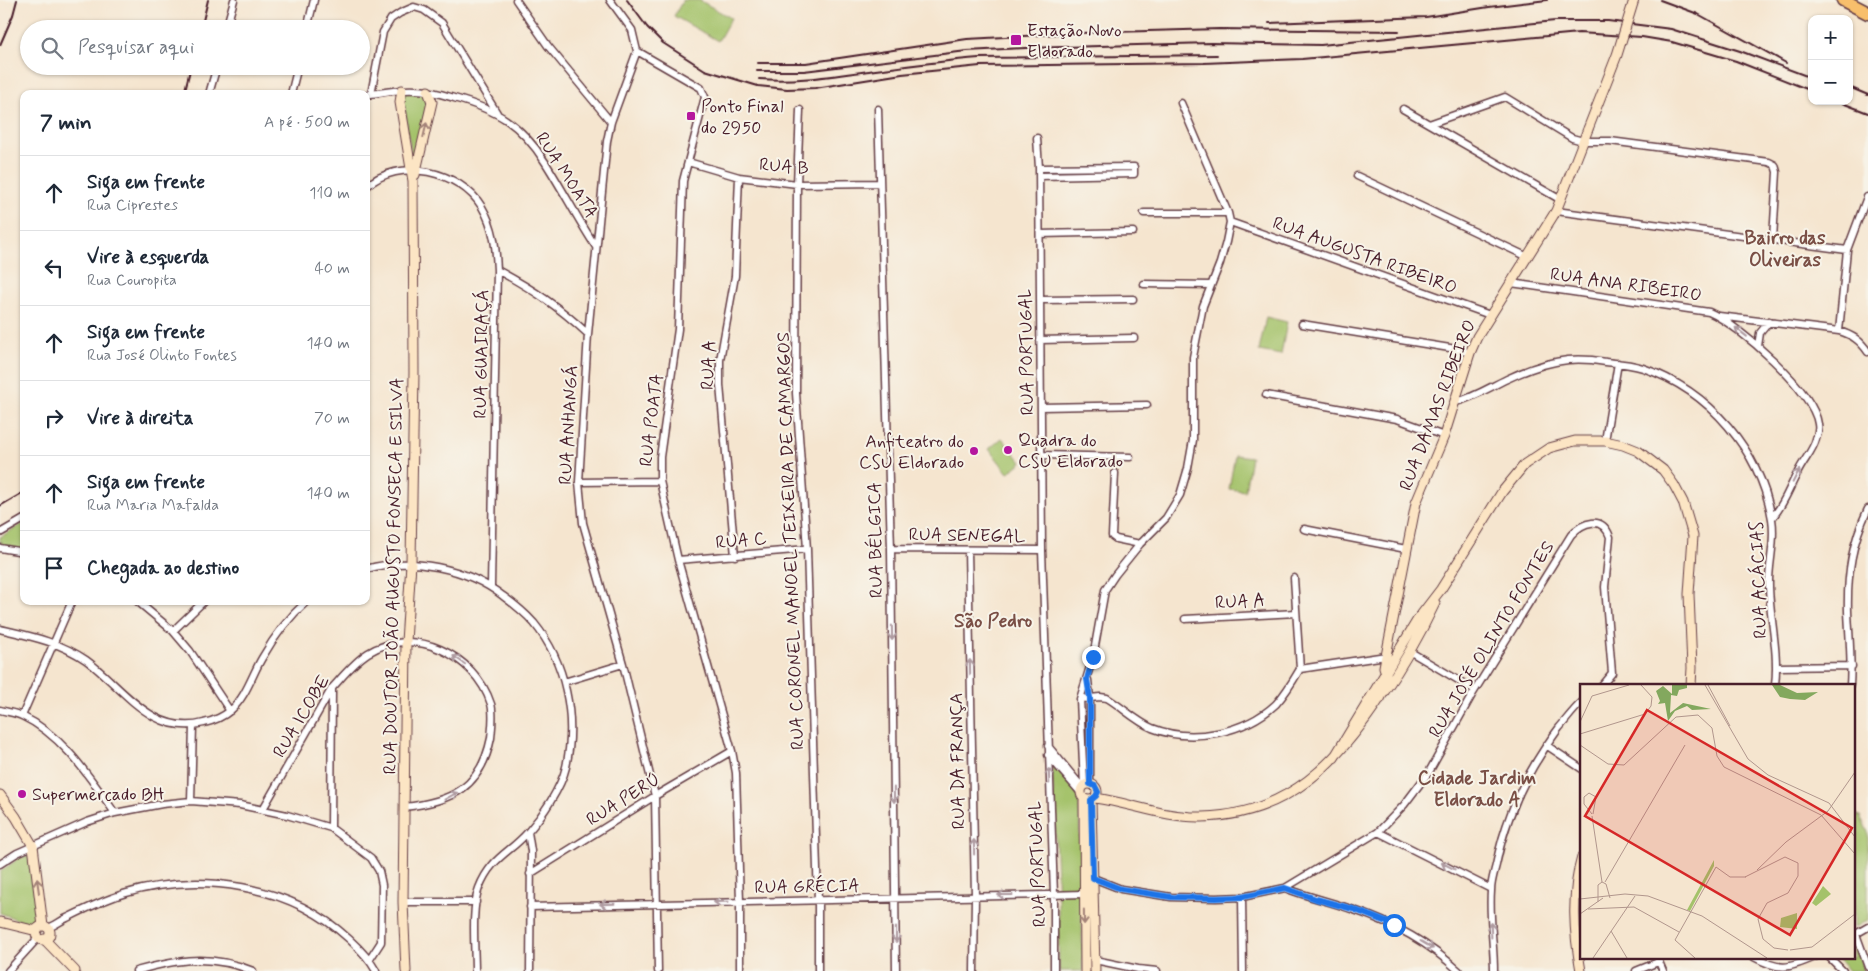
<!DOCTYPE html>
<html lang="pt">
<meta charset="utf-8">
<style>
body{margin:0;font-family:Mynerve,sans-serif;background:#f2f2f3;color:#1f2937}
.controls{position:absolute;right:15px;top:15px;display:grid;overflow:hidden;border-radius:10px;box-shadow:0 1px 4px #0004}
.controls button{width:45px;height:45px;display:grid;place-items:center;padding:0;border:0;border-bottom:1px solid #e0e1e3;background:#fff;color:#1f2937;font:25px sans-serif}
.stop{position:absolute;width:15px;height:15px;margin:-11px;border:4px solid #1a73e8;border-radius:50%;background:#fff}
.stop.end{background:#1a73e8;border-color:#fff;box-shadow:0 1px 5px #0008}
.list{margin:0;padding:0;list-style:none}
h2{display:flex;justify-content:space-between;align-items:center;height:65px;margin:0;padding:0 20px;font-size:21px}
h2 small{font-size:16px;font-weight:400;color:#747a83}
.list li{display:grid;grid-template-columns:32px 1fr auto;gap:15px;align-items:center;box-sizing:border-box;height:75px;padding:0 20px;border-top:1px solid #e0e1e3}
.list b{display:block;font-size:19px;white-space:nowrap}
.list p{margin:0;font-size:16px;white-space:nowrap;color:#747a83}
.list em{font-size:16px;font-style:normal;color:#747a83}
.icon{flex:none;width:28px;height:28px;fill:none;stroke:currentColor;stroke-width:2;stroke-linecap:round;stroke-linejoin:round}
.map{position:relative;flex:none;width:1868px;height:971px;overflow:hidden}
.search{position:absolute;background:#fff;box-shadow:0 1px 4px #0004;left:20px;top:20px;width:350px;height:55px;display:flex;align-items:center;gap:12px;box-sizing:border-box;padding:0 18px;border-radius:28px;color:#747a83;font-size:19px}
.panel{position:absolute;background:#fff;box-shadow:0 1px 4px #0004;left:20px;top:90px;width:350px;height:515px;border-radius:10px}
.map>svg:first-child{display:block}
.green{fill:#a4c26a;stroke:#77704a}
.lines{fill:none;stroke-linecap:round;stroke-linejoin:round}
.street-casing{stroke:#643d44;stroke-width:9}
.secondary-casing{stroke:#643d44;stroke-width:11}
.highway-casing{stroke:#643d44;stroke-width:15}
.street{stroke:#fff;stroke-width:6}
.secondary{stroke:#fce5c4;stroke-width:9}
.highway{stroke:#f8bf6c;stroke-width:12}
.rail{stroke:#4a1f2b;stroke-width:2}
.secondary-bridge-casing{stroke:#643d44;stroke-width:11;stroke-linecap:butt}
.secondary-bridge{stroke:#fce5c4;stroke-width:9}
.oneway{stroke:#a38278}
.oneway2{stroke:#ae9aa0}
.route{stroke:#1a73e8;stroke-width:6}
.poi-dot{fill:#b5179e;stroke:#f7f3e8;stroke-width:2}
.labels{text-anchor:middle;stroke-width:4;stroke-linejoin:round;paint-order:stroke}
.poi-label{font-size:18px;fill:#4a1f2b;stroke:#f7f3e8;text-anchor:start}
.street-label{font-size:18px;fill:#4a1f2b;stroke:#f7f3e8}
.neighbourhood-label{font-size:19px;font-weight:bold;fill:#7a4f46;stroke:#f7f3e8}
.inset-road{fill:none;stroke:#b1968d;stroke-width:1}
.view{fill:#d62828;fill-opacity:0.15;stroke:#d62828;stroke-width:2.5}
.inset-edge{fill:none;stroke:#4a1f2b;stroke-width:2.5}
</style>
<div class="map">
<svg width="1868" height="971" viewBox="0 0 1868 971">
<rect width="100%" height="100%" fill="#f7f3e8"/>
<filter id="ink" filterUnits="userSpaceOnUse"><feTurbulence type="fractalNoise" baseFrequency=".02" numOctaves="2"/><feDisplacementMap in="SourceGraphic" scale="10" xChannelSelector="R" yChannelSelector="G"/><feConvolveMatrix kernelMatrix="1 2 1 2 8 2 1 2 1" color-interpolation-filters="sRGB"/></filter>
<filter id="wash" filterUnits="userSpaceOnUse"><feTurbulence type="fractalNoise" baseFrequency=".0096" numOctaves="4" result="noise"/><feDisplacementMap in="SourceGraphic" scale="20" xChannelSelector="R" yChannelSelector="G"/><feGaussianBlur stdDeviation="1.12" result="paint"/><feColorMatrix in="noise" values="0 0 0 0 0 0 0 0 0 0 0 0 0 0 0 0 0 1.4 0 .05"/><feComposite in="paint" operator="in"/></filter>
<g filter="url(#wash)">
<rect width="100%" height="100%" fill="#f5e5cf"/>
<path class="green" d="M683,0H699L731,18L718,41L674,16Z
M402,91L426,92L429,102L413,166Z
M1266,317L1287,322L1281,355L1259,351Z
M1002,438L1022,462L1008,473L989,449Z
M1235,455L1251,457L1245,491L1229,489Z
M24,523V550L0,546V537Z
M1052,764L1075,789L1079,800L1083,971H1059L1058,900Z
M1854,813L1860,816L1868,832V920L1854,928Z
M32,854L40,925L37,927L0,913V872L19,858Z
M1854,943L1858,951L1863,971H1848L1837,957H1854Z"/>
</g>
<g filter="url(#ink)">
<g class="lines">
<defs>
<path id="street" d="M516,0L548,46L611,122
M610,0L632,30L637,51L611,122L607,141L588,334L579,482L583,523L623,664L655,796L658,971
M226,29L234,0
M307,29L314,0
M637,51L701,88L705,97L683,181L678,329L660,457V481L678,560L732,751L736,773L740,902V971
M209,94L217,66
M291,94L298,66
M371,94L383,32L391,19L400,13L414,7L424,10L442,23L497,113
M366,96L371,94C386,92 401,89 416,90C429,90 441,94 454,98C497,110 520,123 545,162C563,190 578,220 596,247
M878,109L891,549L896,971
M1403,109L1561,200
M800,110L797,184L796,393L807,549L818,901V971
M1429,124L1505,97L1572,138L1583,141H1610L1769,162L1775,165L1777,172L1773,239
M1037,138L1039,168L1042,550L1054,895V971
M688,162L739,177L797,184L880,183
M1039,168L1134,167V174L1039,176
M1357,176L1528,257
M366,187C399,156 460,171 482,207C494,227 496,248 497,270L491,586
M1556,211L1847,250
M1144,213H1228
M1230,222L1490,315
M1040,234L1133,232
M497,270C534,290 558,306 588,334
M1511,283L1709,312C1739,325 1814,391 1818,424C1819,429 1818,434 1816,439C1813,451 1803,461 1798,472C1789,488 1784,505 1772,518
M1144,284L1211,285
M1040,300L1133,299
M1719,316L1839,331C1852,335 1860,340 1868,352
M1302,324L1456,349L1470,353
M1839,331L1847,250L1867,197
M1040,340L1134,338
M1758,346L1760,333L1769,322
M1266,395L1397,419L1444,436
M1456,402C1475,397 1490,387 1507,379C1526,370 1547,362 1568,360C1580,359 1594,360 1606,362C1618,363 1632,364 1643,368C1710,391 1760,450 1772,519C1776,542 1768,564 1769,587C1770,620 1779,652 1775,685
M1041,407L1147,405
M1605,441L1618,363
M1042,455L1130,457
M1115,473L1112,536L1116,539L1140,544
M579,482L660,481
M1304,529L1406,549
M0,533L24,519
M0,548L24,552
M891,549L1042,550
M968,550L975,896L974,971
M735,556L720,385V360L735,276L739,177
M678,560L807,549
M366,569C410,556 467,568 503,596C514,604 525,613 534,623C566,662 577,718 566,767C561,788 543,815 528,832C510,853 491,857 479,888C471,908 475,949 475,971
M1294,578L1300,669
M137,601L173,631L190,651L230,711
M1185,619L1296,613
M0,629C30,636 60,642 86,660C122,686 152,737 204,723C213,721 224,716 231,710C246,697 252,675 262,658C274,637 289,617 307,601
M173,631L204,601
M1409,651L1475,690
M1777,667L1852,666
M1088,680L1090,698V783
M564,682L623,664
M1850,685C1852,660 1849,636 1848,611C1847,574 1852,542 1868,509
M1080,699L1100,697L1107,698C1122,707 1136,721 1152,728C1192,744 1245,733 1276,704C1285,694 1293,681 1300,669L1386,656
M0,710C7,712 16,713 22,716C63,735 90,778 115,813
M22,716L72,601
M1546,745L1582,769
M1048,746L1082,787
M1048,755L1081,793
M1084,785L1080,699L1093,657L1105,590L1115,575L1140,544L1166,518L1180,495L1188,468L1193,440V357L1203,306L1220,263L1226,242L1230,222L1228,213L1181,103
M191,801L193,726
M263,809L332,688C343,676 354,662 368,653C413,625 475,654 491,704C494,714 492,727 491,738C481,788 451,802 404,807
M331,828L332,689
M528,832L531,851L530,971
M1378,832L1491,889
M0,864L17,853L87,822L115,813L162,804L191,801L240,805L287,815L331,828L371,858L379,871L382,885L381,942L370,959
M530,874L655,796L732,751
M1093,878L1121,889L1171,897L1216,898L1242,897L1285,888L1378,832L1404,805L1429,772L1472,695L1571,535C1583,522 1602,515 1610,537L1605,587L1612,673L1602,685
M1285,888C1308,897 1332,902 1354,910C1393,923 1429,943 1459,971
M1242,897L1243,971
M403,902H476
M530,907C715,901 899,899 1083,894
M47,928C55,926 60,921 67,918C85,909 104,900 123,894C199,871 290,884 349,939C360,949 369,958 376,971
M1856,934L1868,967
M1854,935L1868,927
M1657,957L1663,971
M1754,957C1780,971 1788,969 1815,957
M1829,957L1843,971
M1095,960L1138,969L1157,971
M8,971L38,938
M136,971C178,959 211,954 253,971
M1494,971C1494,944 1489,918 1491,891C1491,882 1494,873 1496,865C1506,814 1528,769 1559,728C1567,719 1573,710 1582,702
M1636,971L1658,962"/>
<path id="secondary" d="M402,90L400,102L413,181L414,372L411,563L406,642L403,902L406,971
M415,175L432,102L428,91
M1380,699L1388,680L1384,667L1386,656L1416,503L1444,436L1470,353L1477,337L1556,211L1588,129
M1334,758L1418,619L1441,589L1502,492L1525,464L1549,448L1575,441H1605L1623,445L1638,451L1663,470L1674,485L1683,502L1693,536L1689,594L1692,668L1691,685
M1081 792a8 8 0 1 1 16 0a8 8 0 1 1-16 0Z
M0,795L16,817L33,846L43,926
M1095,798C1131,803 1165,818 1202,817C1289,815 1338,762 1382,695C1402,666 1420,635 1435,603
M1084,799L1085,971
M1091,800L1095,971
M0,922L37,931
M36 933a7 7 0 1 1 14 0a7 7 0 1 1-14 0Z
M44,939L75,971
M1581,971C1574,933 1571,895 1582,857"/>
<path id="highway" d="M1843,0L1868,13"/>
</defs>
<use href="#street" class="street-casing"/>
<use href="#secondary" class="secondary-casing"/>
<use href="#highway" class="highway-casing"/>
<use href="#street" class="street"/>
<use href="#secondary" class="secondary"/>
<use href="#highway" class="highway"/>
<path class="rail" d="M627,0L647,27L663,43L705,70L758,86L787,89L815,88L902,74L980,66L1204,63L1302,59L1579,33L1642,37L1672,42L1736,61L1812,91
M1660,0L1698,14L1786,63
M1269,23L1426,17L1489,7L1547,0
M201,29L208,0
M0,45L13,15L17,0
M758,63H806L967,39L1078,33L1219,29L1399,31
M757,71H804L967,51L1026,48L1211,43L1321,45L1555,21H1608L1671,29L1740,51L1812,78
M759,79C797,82 832,76 869,71C906,66 942,61 979,58L1217,55
M1849,87L1868,95
M184,94L191,66
M1837,101L1868,113
M0,506L24,492"/>
<defs>
<path id="secondary-bridge" d="M1588,129L1617,55L1634,0"/>
</defs>
<use href="#secondary-bridge" class="secondary-bridge-casing"/>
<use href="#secondary-bridge" class="secondary-bridge"/>
</g>
<defs><path id="oneway-shaft" d="M-6 0H5M1.5-3L5.5 0L1.5 3" fill="none" stroke-width="1.6" stroke-linecap="round" stroke-linejoin="round" transform="scale(1.25)"/></defs>
<g class="oneway">
<use href="#oneway-shaft" transform="translate(425 130) rotate(-77)"/>
<use href="#oneway-shaft" transform="translate(38 886) rotate(-98)"/>
<use href="#oneway-shaft" transform="translate(1084 917) rotate(89)"/>
</g>
<g class="oneway2">
<use href="#oneway-shaft" transform="translate(1741 332) rotate(-142)"/>
<use href="#oneway-shaft" transform="translate(1796 476) rotate(-63)"/>
<use href="#oneway-shaft" transform="translate(892 633) rotate(89)"/>
<use href="#oneway-shaft" transform="translate(459 660) rotate(-145)"/>
<use href="#oneway-shaft" transform="translate(970 667) rotate(-91)"/>
<use href="#oneway-shaft" transform="translate(1049 776) rotate(-92)"/>
<use href="#oneway-shaft" transform="translate(894 795) rotate(89)"/>
<use href="#oneway-shaft" transform="translate(451 796) rotate(-29)"/>
<use href="#oneway-shaft" transform="translate(974 847) rotate(-91)"/>
<use href="#oneway-shaft" transform="translate(1448 866) rotate(-153)"/>
<use href="#oneway-shaft" transform="translate(1005 895) rotate(180)"/>
<use href="#oneway-shaft" transform="translate(721 902) rotate(179)"/>
<use href="#oneway-shaft" transform="translate(607 904) rotate(178)"/>
<use href="#oneway-shaft" transform="translate(1491 930) rotate(-93)"/>
<use href="#oneway-shaft" transform="translate(896 935) rotate(90)"/>
<use href="#oneway-shaft" transform="translate(1427 945) rotate(31)"/>
</g>
</g>
<g class="lines" filter="url(#ink)">
<path class="route" d="M1093,657L1087,679L1090,698V784L1095,786L1098,792L1096,796L1091,800L1093,878L1121,889L1171,897L1216,898L1242,897L1285,888L1316,899L1353,909L1394,925"/>
</g>
<g class="poi-dot">
<rect x="1010" y="34" width="12" height="12" rx="2.5"/>
<rect x="686" y="111" width="10" height="10" rx="2.5"/>
<circle cx="1008" cy="450" r="5"/>
<circle cx="974" cy="451" r="5"/>
<circle cx="22" cy="794" r="5"/>
</g>
<g class="labels">
<g class="poi-label">
<text x="1027" y="36">Estação Novo<tspan x="1027" dy="21">Eldorado</tspan></text>
<text x="701" y="112">Ponto Final<tspan x="701" dy="21">do 2950</tspan></text>
<text x="1018" y="446">Quadra do<tspan x="1018" dy="21">CSU Eldorado</tspan></text>
<text x="964" y="447" text-anchor="end">Anfiteatro do<tspan x="964" dy="21">CSU Eldorado</tspan></text>
<text x="32" y="800">Supermercado BH</text>
</g>
<g class="street-label">
<text transform="translate(784 166) rotate(5)" y="6">RUA B</text>
<text transform="translate(567 175) rotate(57)" y="6">RUA MOATA</text>
<text transform="translate(1365 255) rotate(20)" y="6">RUA AUGUSTA RIBEIRO</text>
<text transform="translate(1626 284) rotate(8)" y="6">RUA ANA RIBEIRO</text>
<text transform="translate(1026 352) rotate(-91)" y="6">RUA PORTUGAL</text>
<text transform="translate(481 354) rotate(-89)" y="6">RUA GUAIRAÇÁ</text>
<text transform="translate(708 365) rotate(-87)" y="6">RUA A</text>
<text transform="translate(1437 405) rotate(-69)" y="6">RUA DAMAS RIBEIRO</text>
<text transform="translate(651 420) rotate(-83)" y="6">RUA POATA</text>
<text transform="translate(568 425) rotate(-87)" y="6">RUA ANHANGÁ</text>
<text transform="translate(967 535) rotate(1)" y="6">RUA SENEGAL</text>
<text transform="translate(741 540) rotate(-5)" y="6">RUA C</text>
<text transform="translate(875 540) rotate(-91)" y="6">RUA BÉLGICA</text>
<text transform="translate(790 541) rotate(-92)" y="6">RUA CORONEL MANOEL TEIXEIRA DE CAMARGOS</text>
<text transform="translate(393 576) rotate(-89)" y="6">RUA DOUTOR JOÃO AUGUSTO FONSECA E SILVA</text>
<text transform="translate(1758 580) rotate(-92)" y="6">RUA ACÁCIAS</text>
<text transform="translate(1240 601) rotate(-3)" y="6">RUA A</text>
<text transform="translate(1491 639) rotate(-59)" y="6">RUA JOSÉ OLINTO FONTES</text>
<text transform="translate(301 716) rotate(-59)" y="6">RUA ICOBE</text>
<text transform="translate(957 761) rotate(-91)" y="6">RUA DA FRANÇA</text>
<text transform="translate(623 799) rotate(-32)" y="6">RUA PERÚ</text>
<text transform="translate(1037 864) rotate(-92)" y="6">RUA PORTUGAL</text>
<text transform="translate(807 886) rotate(-1)" y="6">RUA GRÉCIA</text>
</g>
<g class="neighbourhood-label">
<text x="1785" y="244">Bairro das<tspan x="1785" dy="22">Oliveiras</tspan></text>
<text x="993" y="627">São Pedro</text>
<text x="1477" y="784">Cidade Jardim<tspan x="1477" dy="22">Eldorado A</tspan></text>
</g>
</g>
<g transform="translate(1580 684)">
<rect width="275" height="275" fill="#f5e5cf"/>
<path d="M134,176V182L110,227L107,226ZM243,202L251,210L236,222L232,219ZM217,229V245L200,243L201,234Z" fill="#a4c26a"/>
<path d="M92,1H107V4L99,6L97,12L91,11L90,29L103,19L131,25L112,26L107,22L95,27L88,37L85,19L78,20L80,17L76,7L83,2L92,10ZM192,1H200L217,9L238,8L225,16L210,15L200,13Z" fill="#83a85e"/>
<path class="inset-road" d="M125,1L168,75L188,91L249,119L275,153M128,1L150,42M0,38L12,12L49,1M0,50L65,30L71,22L72,13L61,1M0,61L28,80L44,81L96,33L118,31L132,44L137,72L144,83L241,131L275,170M12,130L4,120V113L9,109L16,113L13,130M12,132L22,198M136,183L150,193H166M177,186L206,158L248,127L275,88M165,193L205,173L218,179V192L208,209L187,219L178,235L183,255L194,264L208,266M25,198L105,61M0,215L45,210L68,212L122,232L187,274M18,218V201L22,198L26,200L30,214M8,225L54,223L99,248M0,230L23,214M31,247L47,274M210,266L232,263L275,230M13,274L55,212M115,274L95,256L136,183"/>
<path class="view" d="M67,26L272,144L210,251L5,132Z"/>
<rect width="275" height="275" class="inset-edge"/>
</g>
</svg>
<div class="controls">
<button>+</button>
<button>−</button>
</div>
<div class="stop" style="left:1394px;top:925px"></div>
<div class="stop end" style="left:1093px;top:657px"></div>
<div class="search"><svg class="icon" aria-label="search" viewBox="0 0 24 24"><circle cx="10" cy="10" r="6"/><path d="M15 15l6 6"/></svg>Pesquisar aqui</div>
<section class="panel">
<h2>7 min<small>A pé · 500 m</small></h2>
<ul class="list">
<li><svg class="icon" aria-label="ahead" viewBox="0 0 24 24"><path d="M12 20V5M6 11l6-6 6 6"/></svg><div><b>Siga em frente</b><p>Rua Ciprestes</p></div><em>110 m</em></li>
<li><svg class="icon" aria-label="left" viewBox="0 0 24 24"><path d="M17 20v-9H6M10 6l-5 5 5 5"/></svg><div><b>Vire à esquerda</b><p>Rua Couropita</p></div><em>40 m</em></li>
<li><svg class="icon" aria-label="ahead" viewBox="0 0 24 24"><path d="M12 20V5M6 11l6-6 6 6"/></svg><div><b>Siga em frente</b><p>Rua José Olinto Fontes</p></div><em>140 m</em></li>
<li><svg class="icon" aria-label="right" viewBox="0 0 24 24"><path d="M7 20v-9h11M14 6l5 5-5 5"/></svg><div><b>Vire à direita</b></div><em>70 m</em></li>
<li><svg class="icon" aria-label="ahead" viewBox="0 0 24 24"><path d="M12 20V5M6 11l6-6 6 6"/></svg><div><b>Siga em frente</b><p>Rua Maria Mafalda</p></div><em>140 m</em></li>
<li><svg class="icon" aria-label="arrive" viewBox="0 0 24 24"><path d="M6 21V4h12l-3 4 3 4H6"/></svg><div><b>Chegada ao destino</b></div></li>
</ul>
</section>
</div>
